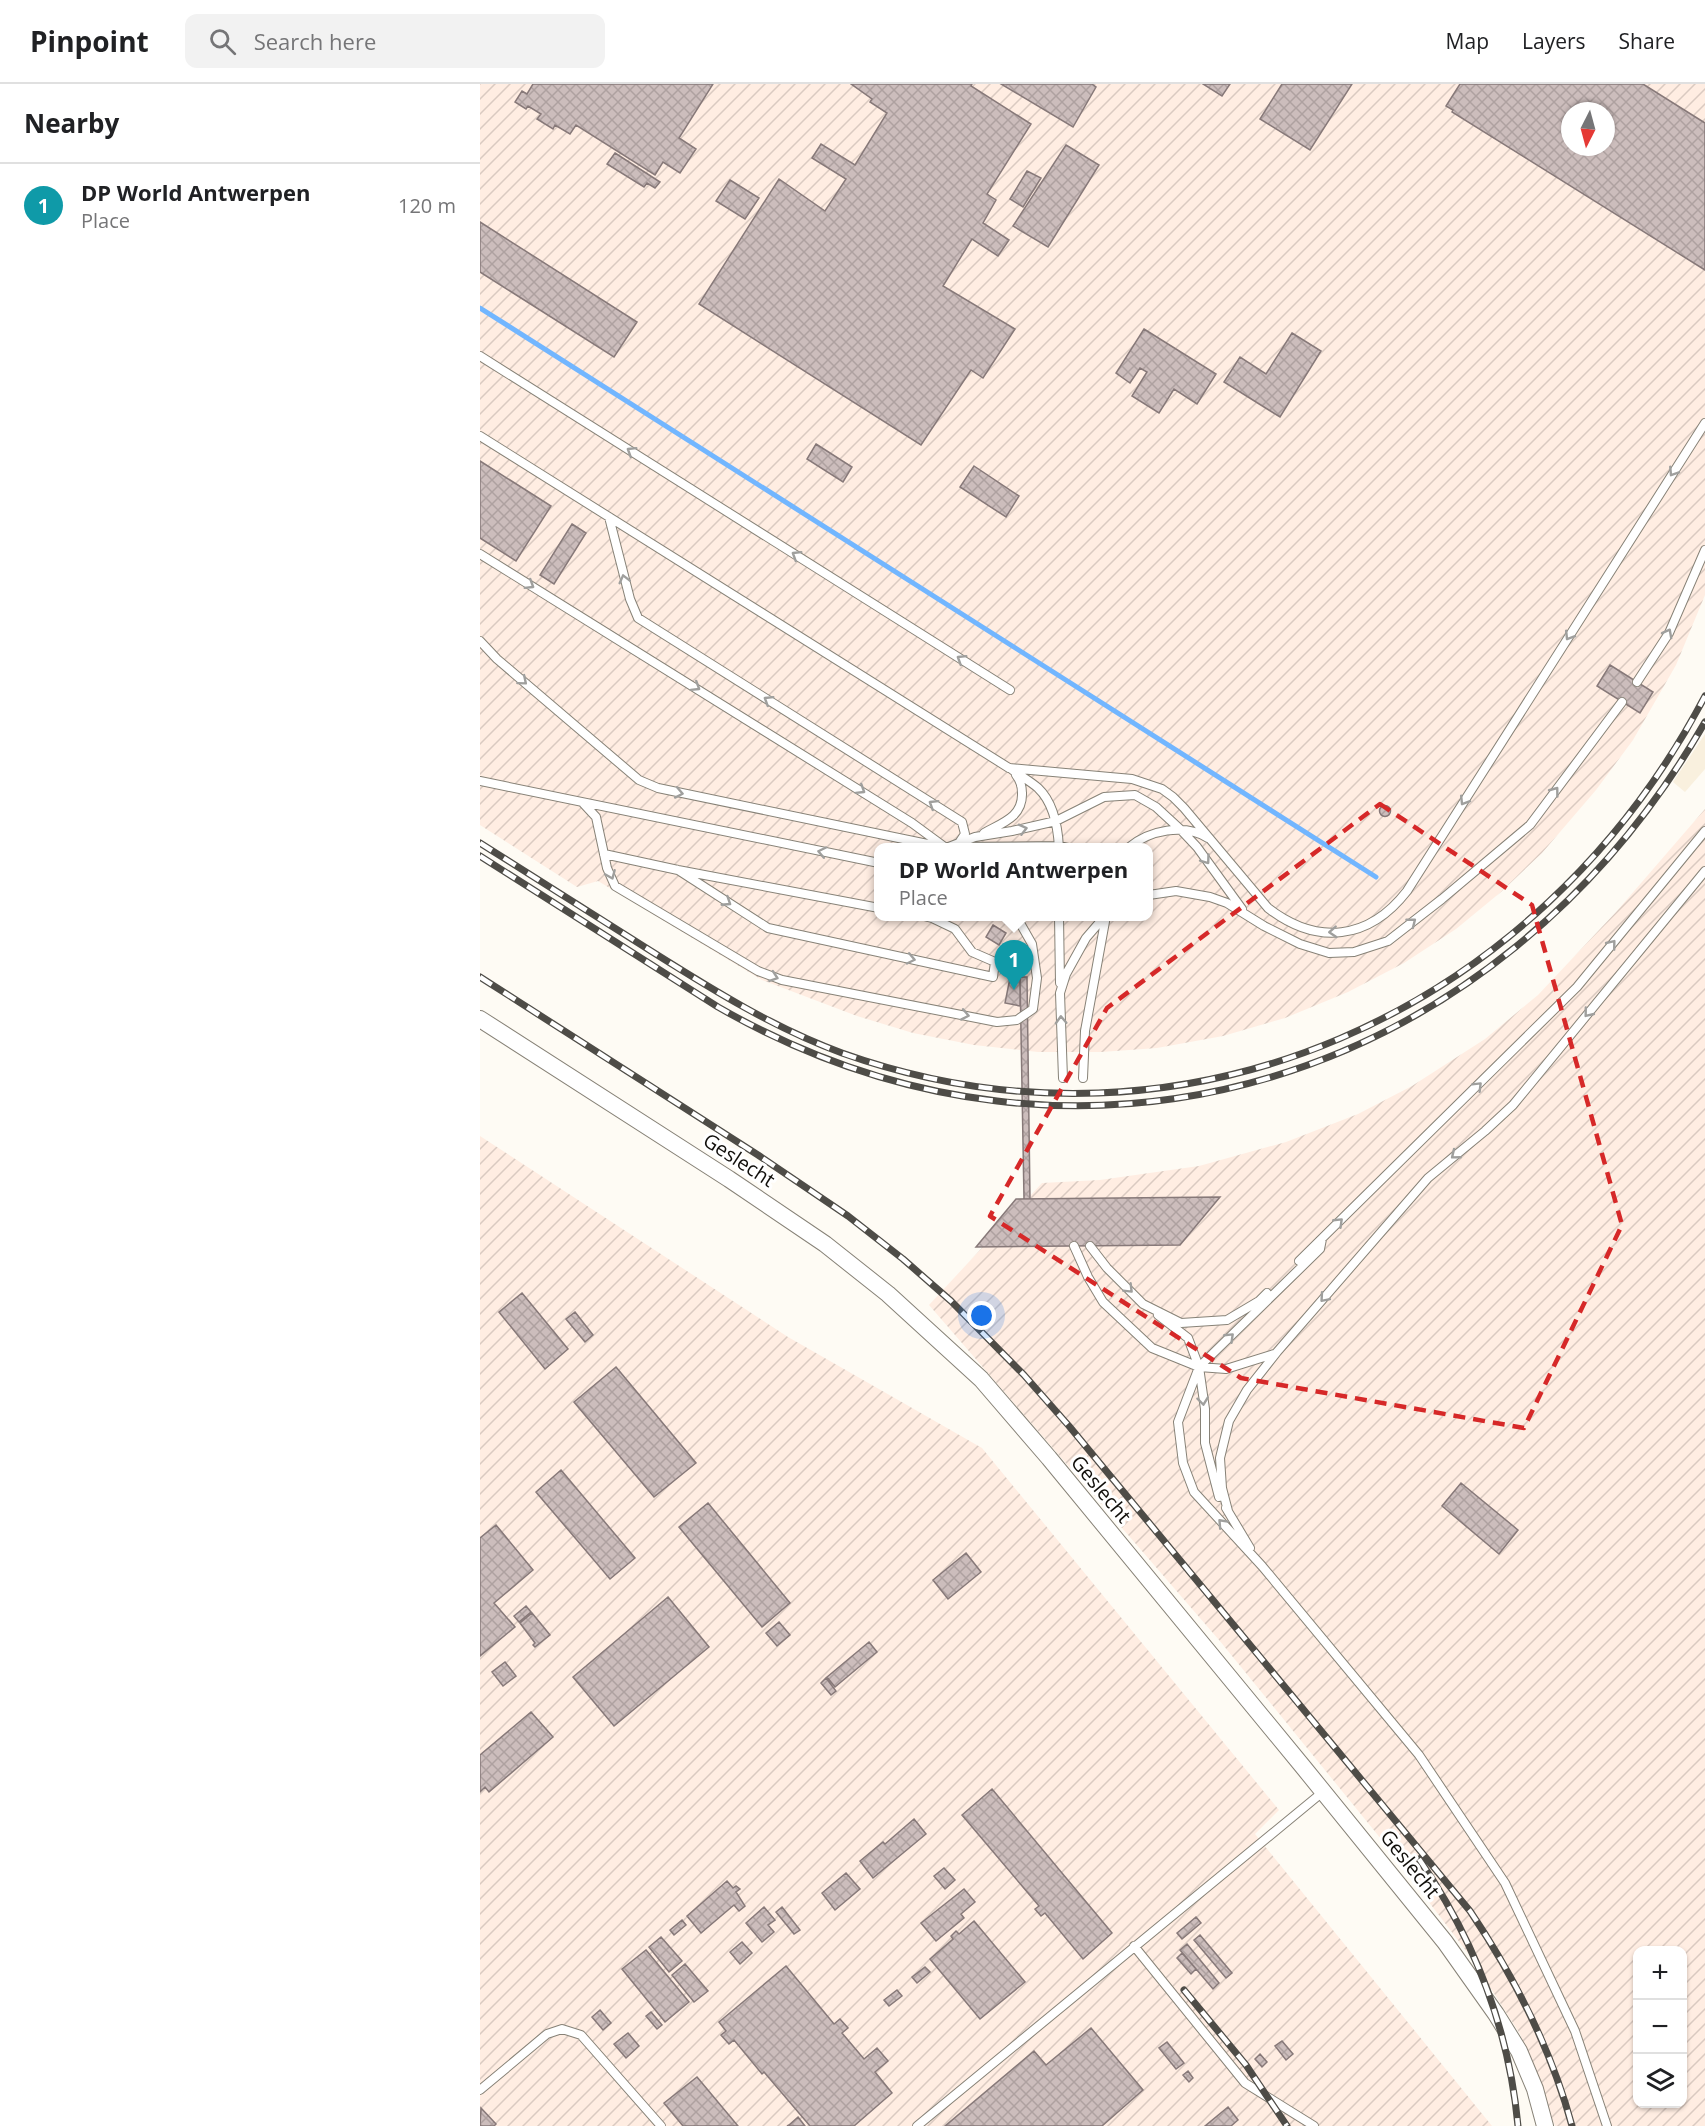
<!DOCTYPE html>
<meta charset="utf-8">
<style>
body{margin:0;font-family:"Open Sans",sans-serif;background:#f2f2f2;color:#202124}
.controls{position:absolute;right:18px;bottom:18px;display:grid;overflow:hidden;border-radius:12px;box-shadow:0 2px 4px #0004}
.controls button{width:54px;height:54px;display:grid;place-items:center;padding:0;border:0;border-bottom:2px solid #e0e0e0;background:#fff;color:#202124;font:30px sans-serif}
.compass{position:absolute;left:1081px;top:18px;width:54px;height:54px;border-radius:50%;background:#fff;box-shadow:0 2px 4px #0004;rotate:186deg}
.you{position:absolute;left:502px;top:1232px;width:21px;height:21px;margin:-15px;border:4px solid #fff;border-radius:50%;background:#1a73e8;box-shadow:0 0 0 9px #1a73e833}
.badge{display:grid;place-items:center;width:39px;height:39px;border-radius:50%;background:#a03290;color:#fff;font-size:20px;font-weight:700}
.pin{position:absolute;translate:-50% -50px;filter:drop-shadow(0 2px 3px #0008)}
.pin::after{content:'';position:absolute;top:32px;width:21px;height:18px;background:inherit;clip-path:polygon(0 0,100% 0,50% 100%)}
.popup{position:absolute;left:394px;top:759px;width:279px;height:78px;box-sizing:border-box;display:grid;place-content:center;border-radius:12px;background:#fff;filter:drop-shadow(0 2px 4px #0005);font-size:20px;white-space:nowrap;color:#757577}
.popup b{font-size:22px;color:#202124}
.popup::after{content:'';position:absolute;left:50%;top:100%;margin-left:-12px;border:12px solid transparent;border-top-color:#fff}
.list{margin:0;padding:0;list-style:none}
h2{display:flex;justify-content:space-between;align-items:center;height:78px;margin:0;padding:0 24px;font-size:26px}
h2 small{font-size:20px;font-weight:400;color:#757577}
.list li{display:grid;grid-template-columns:39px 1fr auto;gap:18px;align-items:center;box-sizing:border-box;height:84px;padding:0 24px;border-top:2px solid #e0e0e0}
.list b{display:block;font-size:22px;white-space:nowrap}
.list p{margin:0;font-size:20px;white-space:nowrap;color:#757577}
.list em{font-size:20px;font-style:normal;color:#757577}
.icon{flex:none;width:33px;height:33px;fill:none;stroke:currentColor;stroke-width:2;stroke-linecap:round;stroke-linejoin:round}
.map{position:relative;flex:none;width:1225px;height:2042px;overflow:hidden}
header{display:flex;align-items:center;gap:36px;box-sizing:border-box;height:84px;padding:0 30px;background:#fff;border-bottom:2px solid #e0e0e0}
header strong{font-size:28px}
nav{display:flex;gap:33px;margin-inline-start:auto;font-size:21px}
.search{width:420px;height:54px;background:#f2f2f2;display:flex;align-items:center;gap:15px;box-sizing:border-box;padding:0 21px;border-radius:12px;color:#757577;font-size:22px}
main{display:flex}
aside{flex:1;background:#fff}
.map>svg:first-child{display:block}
.built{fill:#f9f0de}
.industrial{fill:url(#industrial-furrows);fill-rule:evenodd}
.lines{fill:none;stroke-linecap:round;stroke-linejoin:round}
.stream{stroke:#72b6ff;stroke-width:5}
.building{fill:url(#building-cross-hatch);stroke:#877979;stroke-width:1.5;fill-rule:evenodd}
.lane-casing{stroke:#878277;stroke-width:10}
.street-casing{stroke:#878277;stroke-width:18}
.lane{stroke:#fff;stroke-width:8}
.street{stroke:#fff;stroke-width:16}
.rail-casing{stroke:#4e4c47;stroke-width:7}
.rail{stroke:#fff;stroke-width:4.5;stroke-dasharray:14;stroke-linecap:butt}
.oneway{stroke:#9f9f9d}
.marked{fill:none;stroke:#d62828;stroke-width:4.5;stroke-dasharray:12 8;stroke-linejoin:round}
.labels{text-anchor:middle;stroke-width:6;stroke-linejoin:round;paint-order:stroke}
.street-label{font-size:20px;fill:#100e0a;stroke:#fff}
</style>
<header>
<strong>Pinpoint</strong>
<div class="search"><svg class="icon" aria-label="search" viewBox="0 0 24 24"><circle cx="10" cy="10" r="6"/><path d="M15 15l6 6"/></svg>Search here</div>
<nav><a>Map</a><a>Layers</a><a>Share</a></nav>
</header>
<main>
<aside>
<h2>Nearby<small></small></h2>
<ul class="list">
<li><span class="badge" style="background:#0f9aa8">1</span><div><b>DP World Antwerpen</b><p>Place</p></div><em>120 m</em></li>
</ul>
</aside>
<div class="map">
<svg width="1225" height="2042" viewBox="0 0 1225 2042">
<defs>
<pattern id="industrial-furrows" width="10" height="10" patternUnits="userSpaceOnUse" patternTransform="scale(1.5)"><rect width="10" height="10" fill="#ffede2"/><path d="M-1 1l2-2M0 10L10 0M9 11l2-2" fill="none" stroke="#dacac1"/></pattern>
<pattern id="building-cross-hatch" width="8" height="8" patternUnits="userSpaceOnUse" patternTransform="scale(1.5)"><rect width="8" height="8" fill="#ccbdbc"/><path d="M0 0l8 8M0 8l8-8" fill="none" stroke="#aea1a0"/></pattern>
</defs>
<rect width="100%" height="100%" fill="#fefbf4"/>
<path class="built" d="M1225,650V685L1205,708L1193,698Z"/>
<path class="industrial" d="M0,0H1225V511L1196,581L1153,656L1116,706L1062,769L1021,808L976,845L924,879L868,908L805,934L743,952L677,964L621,968H558L494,961L433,949L377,932L282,896L118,797L97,803L0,741ZM1090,27H1126V63H1090ZM399,764H669V832H399Z
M1225,725V2042H1075L1040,1950L990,1872L897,1750L739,1556L449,1221L562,1099L620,1096L719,1082L806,1058L878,1030L932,1002L1005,955L1058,911L1136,828ZM1158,1866H1202V2020H1158Z
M0,1052L308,1253L502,1364L799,1726L775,1750L1012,2042H0Z"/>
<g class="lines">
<path class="stream" d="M0,224L896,793"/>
</g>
<path class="building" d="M53,0H233L199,54L216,65L200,89L183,78L175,91L96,41L90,50L75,41L73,45L57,35L61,30L48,22L46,25L35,18L42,7L47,10Z
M371,0H492L491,2L551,40L507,110L516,116L503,139L529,156L518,172L492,155L463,202L535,245L503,294L491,286L441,361L219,220L299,95L345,127L366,95L332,74L341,60L375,81L407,29L390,18L392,15Z
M521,0H612L616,3L593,43Z
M723,0H750L742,12Z
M802,0H872L830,66L780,35Z
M980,0H1163L1225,39V186L972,28L973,26L966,22ZM1090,27H1126V63H1090Z
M586,61L619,81L568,163L533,142Z
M135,69L180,98L175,104L167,99L164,103L127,80Z
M547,87L561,94L543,123L530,115Z
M250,96L279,114L265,135L236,117Z
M0,138L157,238L134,273L0,188Z
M664,245L736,290L717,320L694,305L679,329L652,312L667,288L660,284L650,299L636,289Z
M812,249L841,267L800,333L744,298L760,273L786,290Z
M336,360L372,383L363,398L327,375Z
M0,377L71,422L36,477L0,454Z
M494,382L539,412L526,433L480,403Z
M92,440L106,449L74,500L60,491Z
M1130,581L1173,608L1160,629L1117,602Z
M899.5 727a5.5 5.5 0 1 1 11 0a5.5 5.5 0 1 1-11 0Z
M513,841L526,849L519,861L506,853Z
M532,884H540V922L525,919Z
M540,893H547L550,1115H544Z
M740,1113L700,1161L496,1163L536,1115Z
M42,1209L88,1265L65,1285L19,1228Z
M95,1228L113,1251L105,1258L86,1235Z
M136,1283L216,1379L174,1413L94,1318Z
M81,1386L155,1474L130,1495L56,1408Z
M981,1399L1038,1446L1019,1470L962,1422Z
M228,1419L310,1519L282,1543L199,1443Z
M16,1441L53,1486L14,1519L35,1543L0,1572V1454Z
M486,1469L501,1488L468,1515L453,1496Z
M188,1513L229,1563L134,1642L93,1593Z
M46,1522L51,1528L39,1538L34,1532Z
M52,1529L70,1551L55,1563L53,1561L55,1559L40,1539Z
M299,1538L310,1551L297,1562L286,1549Z
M389,1558L397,1568L355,1603L347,1593Z
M25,1578L36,1592L23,1602L12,1588Z
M346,1594L356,1607L351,1611L341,1599Z
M51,1628L73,1653L9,1708L5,1703L0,1708V1671Z
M512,1705L632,1849L603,1875L565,1829L561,1832L555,1825L559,1822L482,1731Z
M434,1735L446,1750L393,1794L380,1777L403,1758L405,1760Z
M464,1784L475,1796L465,1805L454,1792Z
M366,1789L380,1805L355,1826L342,1809Z
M247,1797L253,1804L256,1802L260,1805L256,1808L265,1822L259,1827L254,1821L221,1849L207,1832Z
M484,1805L495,1818L481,1830L484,1834L456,1857L441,1839Z
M284,1823L295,1836L288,1841L294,1848L282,1858L266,1839Z
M302,1823L320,1846L314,1850L296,1828Z
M716,1833L721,1839L702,1855L697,1849Z
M202,1836L206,1841L194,1851L190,1846Z
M494,1837L545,1898L500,1935L450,1875L473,1855L471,1852L476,1847L479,1850Z
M720,1851L752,1889L746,1894L714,1856Z
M181,1853L202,1877L189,1888L169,1863Z
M262,1858L272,1869L260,1880L250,1868Z
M707,1860L739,1899L733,1905L700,1866Z
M166,1866L209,1918L185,1938L142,1885Z
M702,1869L716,1885L711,1890L697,1874Z
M205,1880L228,1907L214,1918L192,1891Z
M306,1882L354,1940L360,1935L368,1944L362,1949L384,1975L397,1964L408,1977L395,1988L412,2009L374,2042H330L284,1988L282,1990L254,1956L249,1960L241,1951L246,1947L239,1938Z
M445,1883L450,1888L437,1899L432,1893Z
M417,1906L422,1912L409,1922L404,1916Z
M120,1926L131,1939L123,1946L112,1933Z
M171,1928L182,1941L177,1945L166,1932Z
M611,1944L663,2006L622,2042H465L554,1967L566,1981Z
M148,1949L159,1962L146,1974L134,1960Z
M802,1957L813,1970L806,1976L795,1962Z
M687,1958L704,1979L696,1985L679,1964Z
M780,1970L787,1978L782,1983L775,1975Z
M708,1987L713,1994L709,1998L703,1991Z
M217,1993L258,2042H203L184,2019Z
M748,2023L758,2036L751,2042H725Z
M1,2024L16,2040L14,2042H0Z
M318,2033L325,2042H307L309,2041Z"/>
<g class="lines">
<defs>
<path id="lane" d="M0,272L530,606
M0,352L529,684L652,695L682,705L693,713L704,724L788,824C837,862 889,856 927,807L1225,339
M129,433L150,515L158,534L482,738L485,750L479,759
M0,470L432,739L466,764
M0,557L17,575L159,696L178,704L462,763
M1157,598L1189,549L1225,466
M530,684C539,691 550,697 558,704C574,719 578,744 579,764
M0,697L399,779
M103,719L116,733L127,784L135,802L278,887L302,896L517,938L537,936L553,925L557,894L552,860L536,832
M504,749C522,739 543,733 542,709C542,702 540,696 536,691
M473,763L579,762L588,764
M466,764L495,753L532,747L576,737L624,713L655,711L676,723L701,746L717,763L762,825
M648,764C669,746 704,739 728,754
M124,770L198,786L399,824
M198,786L288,844L513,893L515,878L492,868L475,845L452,834L444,832
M669,811L696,807L730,813L747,819L784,842L820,860L849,869L874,868L908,857L962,815L1050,741L1142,618
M579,832L580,899
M583,994L580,909L586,890L606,854L625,832
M603,994L605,947L626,832
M842,1155L840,1165L719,1283L698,1338L703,1379L714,1408L782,1482L939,1671L1025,1799L1095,1947L1127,2042
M594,1162L608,1193L623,1218L672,1264L719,1283L746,1285L794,1270
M610,1162L627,1184L663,1220L701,1239L747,1236L779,1217L787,1209
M819,1177L1097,903L1225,747
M678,1231L708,1254L719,1283L725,1325V1359L739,1413
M746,1424L770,1464
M748,1427L742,1404L740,1374L749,1337L767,1306L797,1268L948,1094L1005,1047L1033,1021L1225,787
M654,1862L765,1999L834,2042
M0,2006L67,1950L82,1945L101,1951L181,2042
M437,2042L844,1707"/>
<path id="street" d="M0,935L249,1095L345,1160L408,1210L501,1295L569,1374L824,1684L965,1858L1016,1930L1039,1967L1055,2005L1065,2042"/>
</defs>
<use href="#lane" class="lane-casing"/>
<use href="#street" class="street-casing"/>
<use href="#lane" class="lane"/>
<use href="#street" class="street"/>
<defs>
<path id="rail" d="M0,759C57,795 114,831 171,867C233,906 294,944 362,969C705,1091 1060,927 1225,612
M0,772L238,923C602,1132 1020,996 1225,638
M0,893L278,1071L368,1132L423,1175L471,1217L544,1291L589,1342L990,1827C1035,1894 1071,1964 1092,2042
M939,1775C994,1855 1029,1945 1038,2042
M704,1906L766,1981L807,2042"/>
</defs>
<use href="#rail" class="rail-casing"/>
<use href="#rail" class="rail"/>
</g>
<defs><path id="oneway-chevron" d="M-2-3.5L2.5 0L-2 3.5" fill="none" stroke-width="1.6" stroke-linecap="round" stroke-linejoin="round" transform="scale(1.5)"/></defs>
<g class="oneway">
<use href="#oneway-chevron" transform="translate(151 367) rotate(-148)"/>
<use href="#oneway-chevron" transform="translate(1193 388) rotate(123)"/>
<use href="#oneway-chevron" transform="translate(316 471) rotate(-148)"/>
<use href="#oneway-chevron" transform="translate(144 495) rotate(-104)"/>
<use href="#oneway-chevron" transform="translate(50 501) rotate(32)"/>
<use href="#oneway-chevron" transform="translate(1188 549) rotate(-62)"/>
<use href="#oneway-chevron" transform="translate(1089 552) rotate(122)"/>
<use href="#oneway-chevron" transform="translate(481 575) rotate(-148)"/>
<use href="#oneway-chevron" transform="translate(43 597) rotate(40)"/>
<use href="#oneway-chevron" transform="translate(216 603) rotate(32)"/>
<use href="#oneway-chevron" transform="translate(288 616) rotate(-148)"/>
<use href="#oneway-chevron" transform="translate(381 706) rotate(32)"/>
<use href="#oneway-chevron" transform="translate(1075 707) rotate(-53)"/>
<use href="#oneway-chevron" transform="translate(199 709) rotate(11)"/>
<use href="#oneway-chevron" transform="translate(984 717) rotate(122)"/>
<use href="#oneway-chevron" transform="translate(453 720) rotate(-148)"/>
<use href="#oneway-chevron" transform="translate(543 745) rotate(-14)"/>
<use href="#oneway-chevron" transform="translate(342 768) rotate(-168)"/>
<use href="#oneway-chevron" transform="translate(726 776) rotate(54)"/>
<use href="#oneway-chevron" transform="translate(131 791) rotate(67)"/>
<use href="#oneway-chevron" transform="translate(247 818) rotate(33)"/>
<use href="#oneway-chevron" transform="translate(932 838) rotate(-38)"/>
<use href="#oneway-chevron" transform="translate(853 848) rotate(177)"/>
<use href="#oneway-chevron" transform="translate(1132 860) rotate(-51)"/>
<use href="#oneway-chevron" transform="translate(431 875) rotate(12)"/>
<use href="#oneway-chevron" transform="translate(294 893) rotate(19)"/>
<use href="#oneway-chevron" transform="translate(1108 929) rotate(129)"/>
<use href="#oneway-chevron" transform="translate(485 931) rotate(11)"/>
<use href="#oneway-chevron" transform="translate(581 936) rotate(-92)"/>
<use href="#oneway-chevron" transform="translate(998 1002) rotate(-45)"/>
<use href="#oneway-chevron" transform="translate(975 1071) rotate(141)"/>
<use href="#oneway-chevron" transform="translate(859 1138) rotate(-44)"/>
<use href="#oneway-chevron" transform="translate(649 1205) rotate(45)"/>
<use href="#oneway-chevron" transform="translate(844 1214) rotate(131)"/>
<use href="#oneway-chevron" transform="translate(750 1253) rotate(-44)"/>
<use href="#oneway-chevron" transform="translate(723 1317) rotate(83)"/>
<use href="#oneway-chevron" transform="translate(742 1439) rotate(-133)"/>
</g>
<path class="marked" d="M900,720L1052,821L1142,1141L1044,1344L761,1294L510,1132L627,924Z"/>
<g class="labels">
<g class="street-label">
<text transform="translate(259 1076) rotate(33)" y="7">Geslecht</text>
<text transform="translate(621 1405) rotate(50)" y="7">Geslecht</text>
<text transform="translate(930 1780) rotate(51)" y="7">Geslecht</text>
</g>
</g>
</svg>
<div class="controls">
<button>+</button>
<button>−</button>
<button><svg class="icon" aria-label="layers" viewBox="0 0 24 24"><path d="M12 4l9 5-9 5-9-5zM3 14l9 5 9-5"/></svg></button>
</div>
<svg class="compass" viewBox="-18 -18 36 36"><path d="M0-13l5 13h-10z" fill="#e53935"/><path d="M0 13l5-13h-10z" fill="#757577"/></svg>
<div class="you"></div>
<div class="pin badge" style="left:534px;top:906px;background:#0f9aa8">1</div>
<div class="popup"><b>DP World Antwerpen</b>Place</div>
</div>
</main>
